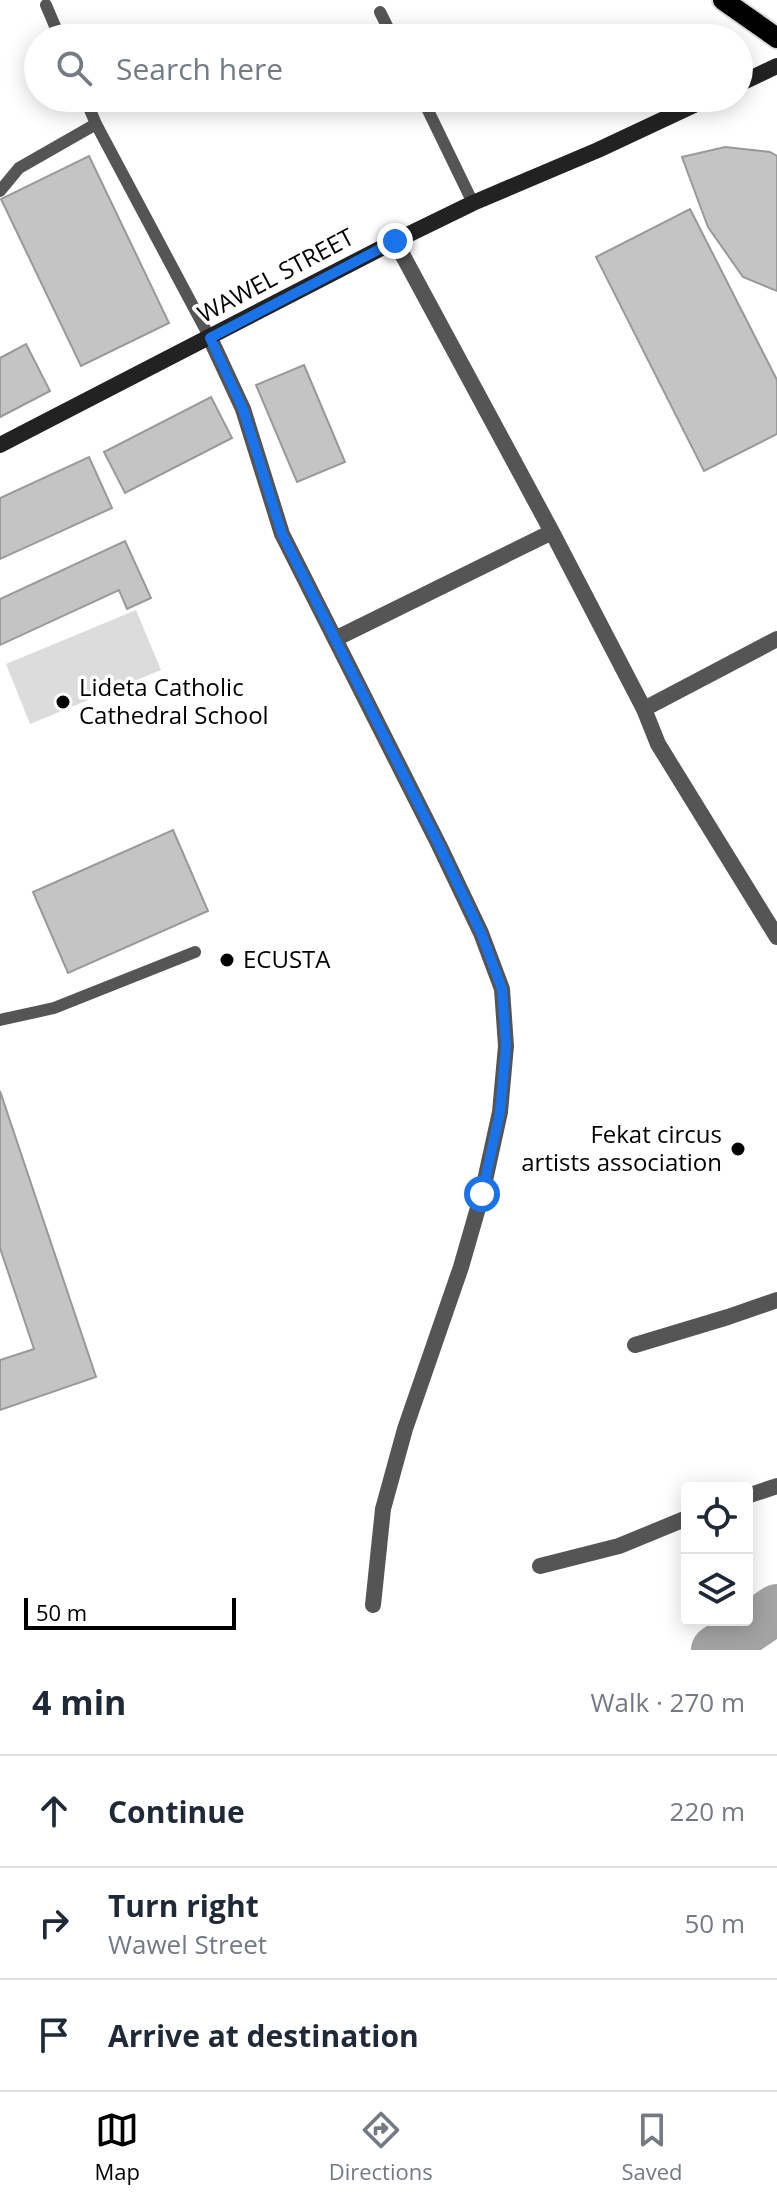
<!DOCTYPE html>
<meta charset="utf-8">
<style>
body{margin:0;font-family:"Open Sans",sans-serif;background:#f2f2f3;color:#1f2937}
.controls{position:absolute;right:24px;bottom:24px;display:grid;overflow:hidden;border-radius:8px;box-shadow:0 4px 20px #0003}
.controls button{width:72px;height:72px;display:grid;place-items:center;padding:0;border:0;border-bottom:2px solid #e0e1e3;background:#fff;color:#1f2937;font:40px sans-serif}
.scale{position:absolute;left:24px;bottom:20px;width:212px;box-sizing:border-box;padding-left:8px;border:4px solid #000;border-top:0;font-size:22px;line-height:28px;white-space:nowrap;color:#000;-webkit-text-stroke:6px #fff;paint-order:stroke}
.stop{position:absolute;width:24px;height:24px;margin:-18px;border:6px solid #1a73e8;border-radius:50%;background:#fff}
.stop.end{background:#1a73e8;border-color:#fff;box-shadow:0 2px 8px #0008}
.list{margin:0;padding:0;list-style:none}
h2{display:flex;justify-content:space-between;align-items:center;height:104px;margin:0;padding:0 32px;font-size:34px}
h2 small{font-size:26px;font-weight:400;color:#747a83}
.list li{display:grid;grid-template-columns:52px 1fr auto;gap:24px;align-items:center;box-sizing:border-box;height:112px;padding:0 32px;border-top:2px solid #e0e1e3}
.list b{display:block;font-size:30px;white-space:nowrap}
.list p{margin:0;font-size:26px;white-space:nowrap;color:#747a83}
.list em{font-size:26px;font-style:normal;color:#747a83}
.icon{flex:none;width:44px;height:44px;fill:none;stroke:currentColor;stroke-width:2;stroke-linecap:round;stroke-linejoin:round}
.map{position:relative;flex:none;width:777px;height:1650px;overflow:hidden}
.search{position:absolute;background:#fff;box-shadow:0 4px 20px #0003;left:24px;right:24px;top:24px;height:88px;display:flex;align-items:center;gap:20px;box-sizing:border-box;padding:0 28px;border-radius:44px;color:#747a83;font-size:30px}
.sheet{height:440px;background:#fff}
nav{display:flex;justify-content:space-around;align-items:center;box-sizing:border-box;height:112px;border-top:2px solid #e0e1e3;background:#fff;font-size:22px;color:#747a83}
nav a{display:grid;justify-items:center;gap:4px}
nav .on{color:#000}
.map>svg:first-child{display:block}
.green{fill:#dcdcdc}
.lines{fill:none;stroke-linecap:round;stroke-linejoin:round}
.river{stroke:#a3a3a3;stroke-width:50}
.building{fill:#c4c4c4;stroke:#999;stroke-width:2}
.primary-casing{stroke:#dbdbdb;stroke-width:24}
.lane{stroke:#555;stroke-width:12}
.street{stroke:#555;stroke-width:16}
.secondary{stroke:#222;stroke-width:16}
.primary{stroke:#000;stroke-width:20}
.route{stroke:#1a73e8;stroke-width:10}
.poi-dot{fill:#000;stroke:#fff;stroke-width:3}
.labels{text-anchor:middle;stroke-width:7;stroke-linejoin:round;paint-order:stroke}
.street-label{font-size:24px;fill:#000;stroke:#fff}
.poi-label{font-size:24px;fill:#000;stroke:#fff;text-anchor:start}
</style>
<div class="map">
<svg width="777" height="1650" viewBox="0 0 777 1650">
<rect width="100%" height="100%" fill="#fff"/>
<path class="green" d="M136,610L161,670L30,724L6,664Z"/>
<g class="lines">
<path class="river" d="M716,1650L777,1609"/>
</g>
<path class="building" d="M725,147L770,152L777,156V291L743,277L708,227L682,157Z
M89,156L169,323L81,366L1,199Z
M690,209L777,380V434L704,471L596,257Z
M26,344L50,391L0,417V358Z
M304,365L345,462L297,482L256,385Z
M211,397L232,438L125,493L104,452Z
M89,457L112,508L0,559V498Z
M125,541L151,598L127,609L119,590L0,645V599Z
M173,830L208,911L68,973L33,892Z
M0,1091L96,1377L0,1410V1360L34,1349L0,1248Z"/>
<g class="lines">
<defs>
<path id="primary" d="M723,0L777,38"/>
</defs>
<use href="#primary" class="primary-casing"/>
<path class="lane" d="M46,5L60,38
M380,12L393,38
M85,98L96,124L210,338
M422,98L473,203
M0,191L19,168L96,124
M0,1020L54,1008L195,952"/>
<path class="street" d="M395,241L552,532L644,709L658,744L777,937
M210,338L243,409L282,534L439,845L481,933L502,989L506,1046L500,1112L482,1194L461,1267L405,1429L383,1509L373,1605
M335,639L552,532
M644,709L777,639
M635,1345L728,1317L777,1300
M747,1496L777,1486
M540,1566L619,1546L687,1518"/>
<path class="secondary" d="M739,84L777,66
M0,445L395,241L473,203L598,150L709,98"/>
<use href="#primary" class="primary"/>
</g>
<g class="lines">
<path class="route" d="M395,241L210,338L243,409L282,534L439,845L481,933L502,989L506,1046L500,1112L482,1194"/>
</g>
<g class="poi-dot">
<circle cx="63" cy="702" r="8"/>
<circle cx="227" cy="960" r="8"/>
<circle cx="738" cy="1149" r="8"/>
</g>
<g class="labels">
<g class="street-label">
<text transform="translate(276 276) rotate(-28)" y="8">WAWEL STREET</text>
</g>
<g class="poi-label">
<text x="79" y="696">Lideta Catholic<tspan x="79" dy="28">Cathedral School</tspan></text>
<text x="243" y="968">ECUSTA</text>
<text x="722" y="1143" text-anchor="end">Fekat circus<tspan x="722" dy="28">artists association</tspan></text>
</g>
</g>
</svg>
<div class="controls">
<button><svg class="icon" aria-label="locate" viewBox="0 0 24 24"><circle cx="12" cy="12" r="6"/><path d="M12 2v4M12 18v4M2 12h4M18 12h4"/></svg></button>
<button><svg class="icon" aria-label="layers" viewBox="0 0 24 24"><path d="M12 4l9 5-9 5-9-5zM3 14l9 5 9-5"/></svg></button>
</div>
<div class="scale">50 m</div>
<div class="stop" style="left:482px;top:1194px"></div>
<div class="stop end" style="left:395px;top:241px"></div>
<div class="search"><svg class="icon" aria-label="search" viewBox="0 0 24 24"><circle cx="10" cy="10" r="6"/><path d="M15 15l6 6"/></svg>Search here</div>
</div>
<section class="sheet">
<h2>4 min<small>Walk · 270 m</small></h2>
<ul class="list">
<li><svg class="icon" aria-label="ahead" viewBox="0 0 24 24"><path d="M12 20V5M6 11l6-6 6 6"/></svg><div><b>Continue</b></div><em>220 m</em></li>
<li><svg class="icon" aria-label="right" viewBox="0 0 24 24"><path d="M7 20v-9h11M14 6l5 5-5 5"/></svg><div><b>Turn right</b><p>Wawel Street</p></div><em>50 m</em></li>
<li><svg class="icon" aria-label="arrive" viewBox="0 0 24 24"><path d="M6 21V4h12l-3 4 3 4H6"/></svg><div><b>Arrive at destination</b></div></li>
</ul>
</section>
<nav>
<a class="on"><svg class="icon" aria-label="map" viewBox="0 0 24 24"><path d="M3 6l6-2 6 2 6-2v14l-6 2-6-2-6 2zM9 4v14M15 6v14"/></svg>Map</a>
<a><svg class="icon" aria-label="directions" viewBox="0 0 24 24"><path d="M12 3l9 9-9 9-9-9zM9 14v-3h6M13 9l2 2-2 2"/></svg>Directions</a>
<a><svg class="icon" aria-label="saved" viewBox="0 0 24 24"><path d="M7 4h10v16l-5-4-5 4z"/></svg>Saved</a>
</nav>
